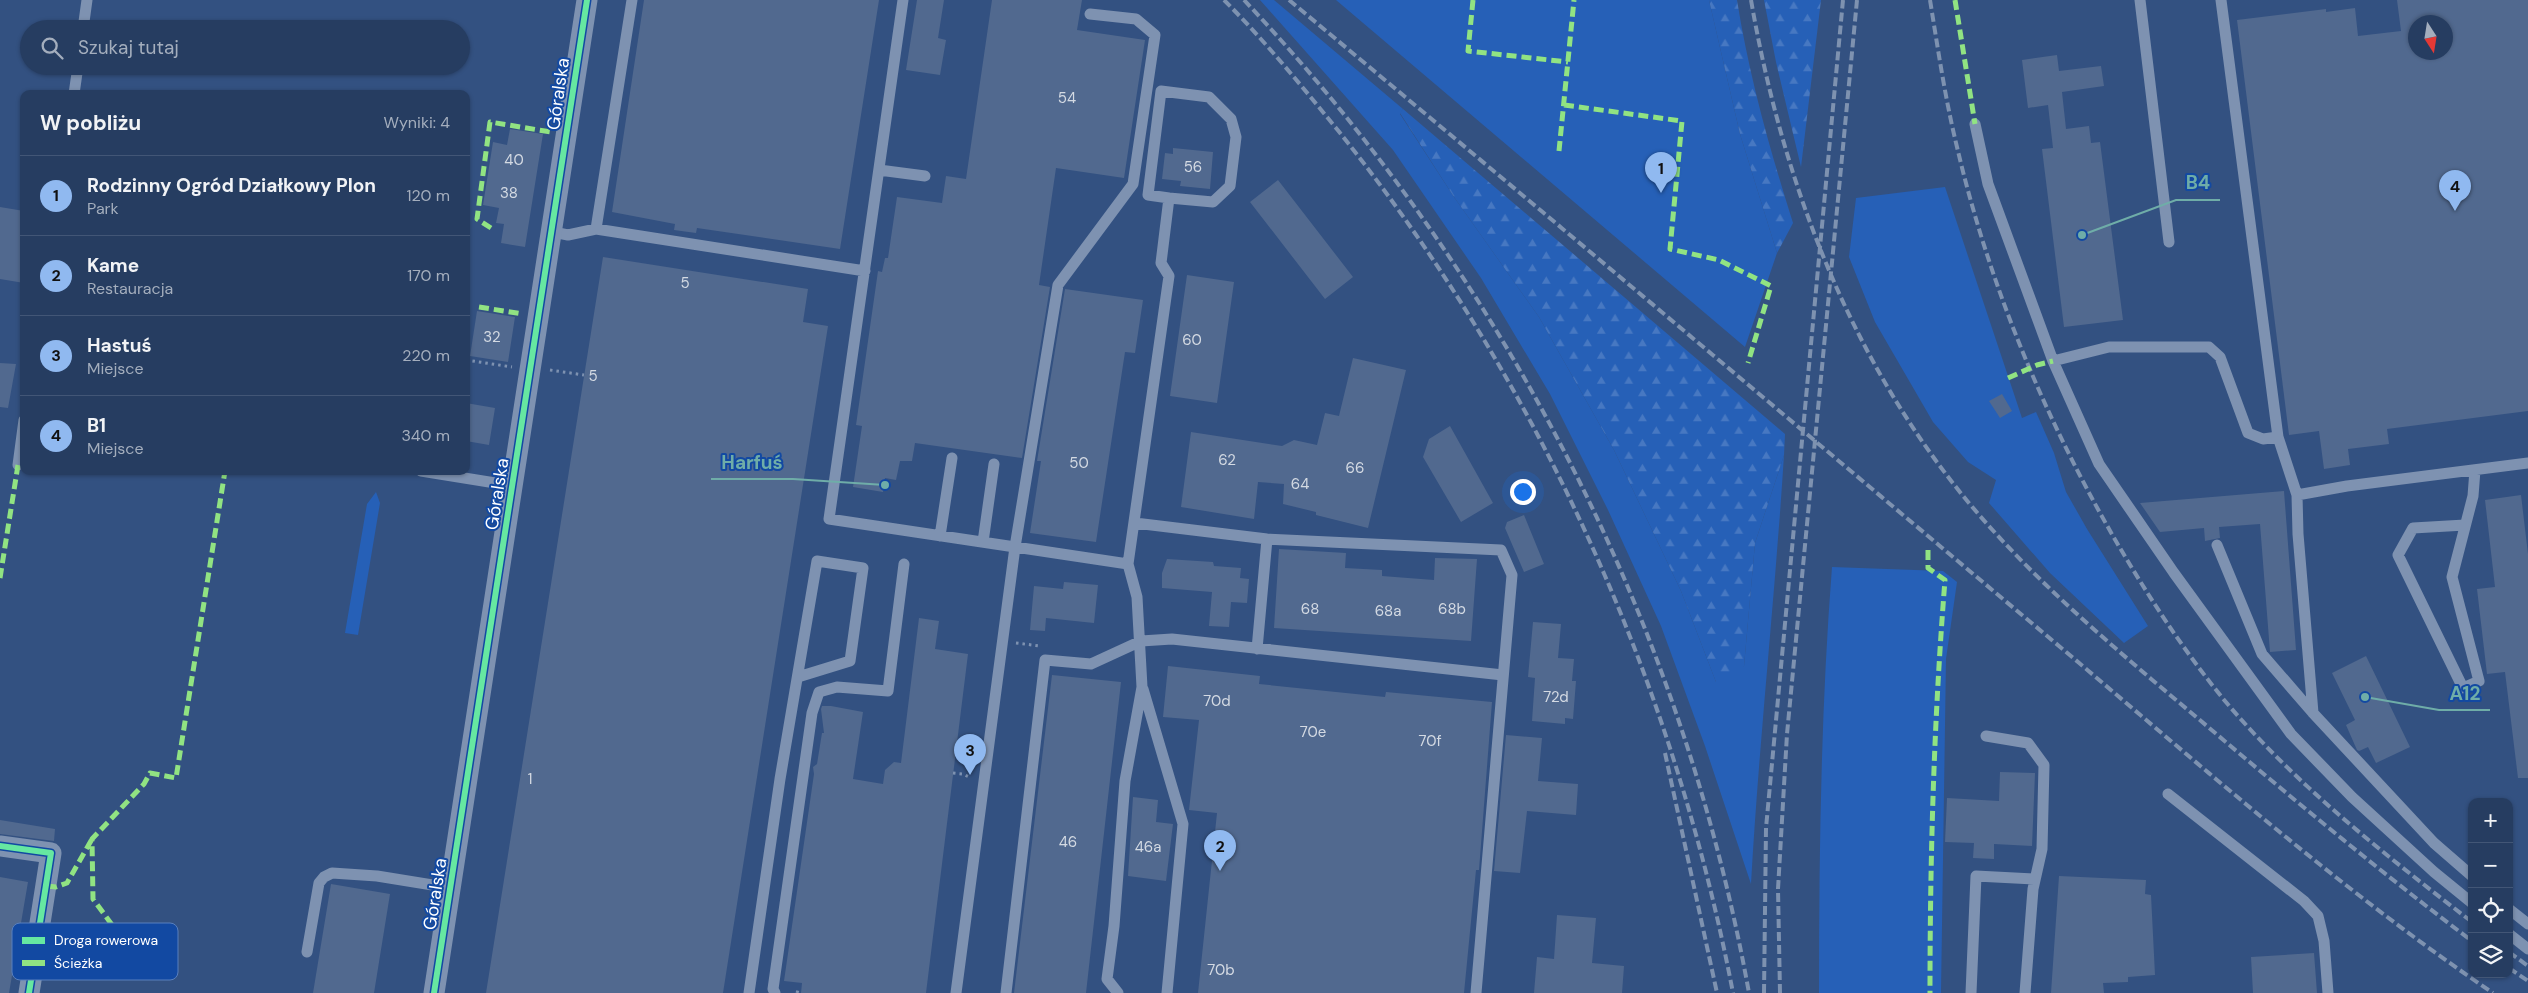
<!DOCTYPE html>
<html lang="pl">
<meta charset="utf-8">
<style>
body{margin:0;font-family:"DM Sans",sans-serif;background:#32486a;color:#f1f3f6}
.controls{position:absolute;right:15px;bottom:15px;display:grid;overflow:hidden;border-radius:10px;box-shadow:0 1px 4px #0004}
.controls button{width:45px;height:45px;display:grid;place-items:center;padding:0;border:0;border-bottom:1px solid #425676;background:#263d61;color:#f1f3f6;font:25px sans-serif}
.compass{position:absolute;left:2408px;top:15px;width:45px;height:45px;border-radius:50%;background:#263d61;box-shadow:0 1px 4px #0004;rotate:168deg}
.you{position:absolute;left:1522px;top:491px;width:18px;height:18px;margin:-12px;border:4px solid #fff;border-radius:50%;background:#1a73e8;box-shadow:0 0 0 8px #1a73e833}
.badge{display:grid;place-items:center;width:32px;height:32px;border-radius:50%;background:#90b9f0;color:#111;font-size:16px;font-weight:700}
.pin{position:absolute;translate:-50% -41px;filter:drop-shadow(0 1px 2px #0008)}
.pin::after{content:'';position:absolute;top:26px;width:18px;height:15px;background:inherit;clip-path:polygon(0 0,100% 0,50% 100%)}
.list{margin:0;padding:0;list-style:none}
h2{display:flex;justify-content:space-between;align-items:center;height:65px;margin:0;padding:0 20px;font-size:21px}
h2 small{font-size:16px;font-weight:400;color:#a4aebd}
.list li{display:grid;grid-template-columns:32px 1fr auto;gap:15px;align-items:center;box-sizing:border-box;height:80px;padding:0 20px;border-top:1px solid #425676}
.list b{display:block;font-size:19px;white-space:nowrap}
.list p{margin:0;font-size:16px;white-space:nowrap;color:#a4aebd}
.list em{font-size:16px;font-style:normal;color:#a4aebd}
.icon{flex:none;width:28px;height:28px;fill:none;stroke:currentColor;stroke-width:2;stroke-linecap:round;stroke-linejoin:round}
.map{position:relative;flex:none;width:2528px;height:993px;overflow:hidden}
.search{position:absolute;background:#263d61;box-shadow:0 1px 4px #0004;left:20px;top:20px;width:450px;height:55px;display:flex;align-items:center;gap:12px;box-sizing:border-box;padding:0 18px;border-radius:28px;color:#a4aebd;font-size:19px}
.panel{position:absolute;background:#263d61;box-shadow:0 1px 4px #0004;left:20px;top:90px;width:450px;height:385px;border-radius:10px}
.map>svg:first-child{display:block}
.green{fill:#2660b7}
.forest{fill:url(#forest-firs)}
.building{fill:#51698f;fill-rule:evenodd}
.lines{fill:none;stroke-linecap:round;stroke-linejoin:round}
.path{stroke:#7e92b1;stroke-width:3;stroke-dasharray:2.5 4;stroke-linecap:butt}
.lane{stroke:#7e92b1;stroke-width:11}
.street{stroke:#7e92b1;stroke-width:21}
.rail{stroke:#7e92b0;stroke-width:4;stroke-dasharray:9 4;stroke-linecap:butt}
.quiet{stroke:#91e382;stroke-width:5;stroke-dasharray:10 5;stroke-linecap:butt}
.cycleway-casing{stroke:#1249a2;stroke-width:9}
.cycleway{stroke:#66e7a1;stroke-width:6}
.labels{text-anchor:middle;stroke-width:4;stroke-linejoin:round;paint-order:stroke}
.number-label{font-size:15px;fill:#d4dae3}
.street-label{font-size:18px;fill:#fff;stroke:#1249a2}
.key{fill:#1249a2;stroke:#5980be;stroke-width:1}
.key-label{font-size:14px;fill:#fff}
.leader{fill:none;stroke:#6fada8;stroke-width:2}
.callout-dot{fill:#6fada8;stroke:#1249a2;stroke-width:2}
.callout-label{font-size:19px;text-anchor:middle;font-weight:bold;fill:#6fada8;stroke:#1249a2;stroke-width:4;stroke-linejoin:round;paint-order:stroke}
</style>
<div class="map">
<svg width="2528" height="993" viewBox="0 0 2528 993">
<defs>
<pattern id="forest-firs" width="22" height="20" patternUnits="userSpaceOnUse" patternTransform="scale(1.25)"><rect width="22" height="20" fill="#2660b7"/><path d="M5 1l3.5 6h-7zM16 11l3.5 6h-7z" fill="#4778c2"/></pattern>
</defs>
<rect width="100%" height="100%" fill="#335181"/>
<path class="green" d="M1260,0H1274L1403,109L1400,114L1454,197L1539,317L1614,450L1681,591L1716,682L1744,666L1755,543L1784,455C1775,598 1759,741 1751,884L1705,746L1661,626L1608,510L1550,394L1481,278L1393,150Z
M1336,0H1709L1740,134L1777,253L1745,347Z
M1945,187L2022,418L2036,412L2054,453L2066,492L2087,529L2148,626L2124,643L2050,573L1989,503L1996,480L1968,462L1933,422L1875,322L1849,257L1856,198Z
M376,492L380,503L358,635L345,633L367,504Z
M1832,567L1943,571L1957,582L1946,659L1941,993H1819C1819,851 1821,708 1832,567Z"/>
<path class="forest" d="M1709,0H1737C1749,76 1770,150 1793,223L1777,253L1740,134Z
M1764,0H1821L1801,167L1776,62Z
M1403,109L1785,434L1784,455L1755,543L1744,666L1734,682H1716L1681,591L1614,450L1539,317L1454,197L1400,113Z"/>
<path class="building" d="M644,0H879L840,249L697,228L696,233L674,230L675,224L612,212Z
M917,0H944L938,38L946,40L940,75L906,70Z
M992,0H1082L1077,30L1145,40L1124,178L1056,168L1039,285L1050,287L1022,458L915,443L912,461H900L896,480L885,478L883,492L853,487L862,426L856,425L878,271L882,272L885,258H888L897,197L942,203L946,176L966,179Z
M2397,0H2528V411L2387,429L2389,444L2348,449L2350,465L2324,469L2319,431L2289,435L2237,20L2326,9V12L2355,8L2358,36L2401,31ZM2416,22H2446V52H2416Z
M2057,55L2059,71L2101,66L2104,86L2062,92L2066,129L2089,126L2091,143L2100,142L2123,320L2064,327L2042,149L2053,148L2048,105L2028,108L2022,60Z
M510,129L543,134L525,247L501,243L504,224L496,223L499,208L483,205L493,142L507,145Z
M1173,148L1213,152L1210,189L1180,186L1181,181L1162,179L1165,153L1173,154Z
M1278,180L1353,277L1325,299L1250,202Z
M0,207L24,211V283L0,279Z
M603,257L808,289L803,322L828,326L723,993H486Z
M1187,275L1234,282L1217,403L1170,396Z
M1065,289L1143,300L1135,353L1125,352L1096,542L1030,533L1041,461H1037Z
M477,311L515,317L508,362L470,356Z
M1353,358L1406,370L1368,528L1316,515V512L1283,504L1284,484L1258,482L1254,519L1181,507L1191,432L1282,446L1294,440L1317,445L1325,413L1339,416Z
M0,363L16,364L8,408L0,407Z
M2002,394L2012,411L2000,418L1989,401Z
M466,403L495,408L489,445L466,441Z
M1450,426L1493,503L1461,522L1423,457L1429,439Z
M2284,491L2296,650L2270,652L2260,524L2219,527L2220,538L2205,541L2204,528L2160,532L2140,503Z
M2521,495L2528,554V778H2518L2505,672L2487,674L2477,589L2495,587L2485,500Z
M1524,515L1544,564L1524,572L1505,528L1507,522Z
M1279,549L1346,553L1345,568L1382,570V576L1434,580L1435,558L1477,559L1471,641L1274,628Z
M1167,559L1213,562L1214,566L1241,568L1240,578L1249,579L1247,603L1231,602L1229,627L1209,626L1212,592L1162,588V573Z
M1064,582L1098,585L1094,623L1046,618L1045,631L1030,630L1034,586L1063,589Z
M919,618L939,621L935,649L968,654L926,993H801L802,983L784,981L814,774L813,767L817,764L822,733H824L821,709L822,706H831L863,712L853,779L883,784L885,770L894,762L901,763Z
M1533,622L1561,624L1558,658L1574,659L1572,681H1576L1573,719L1565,718V724L1532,721L1535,678L1528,677Z
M2366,656L2410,747L2376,763L2368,747L2359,751L2357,750L2346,725L2355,720L2332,673Z
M1168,666L1260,676L1259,684L1385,697L1386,692L1492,702L1479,870H1476L1464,993H1198L1217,813L1189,810L1199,720L1163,717Z
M1052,675L1121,682L1086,993H1014Z
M1506,735L1542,738L1538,781L1578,784L1576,815L1527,811L1520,873L1494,871Z
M2000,772L2035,773L2032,846L1994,844V859L1973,858L1974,843L1945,842L1947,798L1999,801Z
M1133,797L1158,800L1156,822L1173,824L1166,881L1128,876Z
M0,820L55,829L54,841L0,834Z
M2059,876L2146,880L2145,894L2151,895L2155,975L2128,977V982L2103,983L2104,993H2051Z
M0,877L28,882L9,993H0Z
M331,884L390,894L374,993H313Z
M1557,915L1596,918L1592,963L1624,966L1622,993H1534L1537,957L1554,959Z
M2314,953L2317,993H2253L2251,957Z"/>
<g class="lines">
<path class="path" d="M466,360L512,367
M550,370L584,375
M1016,643L1040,646
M953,773L963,774L969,777
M797,993L798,990"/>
<path class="lane" d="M903,0L829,519L1015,547L1058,285L1133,184L1155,35L1136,19L1090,14
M2140,0L2169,242
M2221,0L2278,437L2297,495L2298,534L2313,713
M83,29L87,0
M74,94L78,66
M1975,124L1988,184L2053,361L2099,464L2174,573L2291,734L2352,797L2434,872L2472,903
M879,170L925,176
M596,229L632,0
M553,232L568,235L596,229L865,271
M2053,361L2109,347H2209L2220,357L2248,433L2263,439L2278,437
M18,465L24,420
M421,471L514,486
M2297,495L2347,486L2528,463
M1135,523L1267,539L1501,550L1512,575L1476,993
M2465,525L2413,528L2398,555L2463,688L2479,681L2452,577L2473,496L2475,470
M940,536L952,458
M983,542L994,464
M2217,545L2262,654L2313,713L2434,843L2472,876
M1257,649L1267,539
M1143,689L1183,824L1167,993
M1986,736L2028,743L2044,765L2042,849L2033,889L2025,993
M2168,794L2304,901L2318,916L2324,941L2328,993
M2509,909L2528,924
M2509,934L2528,949
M307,952L319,883L324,877L332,873L377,876L451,888
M749,993L780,779L817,561L863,568L850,661L798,677
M775,993L773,989L812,713L819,692L837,687L888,691L904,564
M956,993L1015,547L1128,564
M1006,993L1045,660L1091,664L1141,641L1172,639L1503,675
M1118,993L1107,979L1114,926L1125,781L1142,687L1137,597L1128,564L1169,276L1161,263L1169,198L1213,202L1230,186L1236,137L1231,119L1209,97L1161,91L1148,195L1169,198
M1971,993L1976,876L2035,879"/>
<path class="street" d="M0,846L51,853L29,993
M434,993C486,662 538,331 587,0"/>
<path class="rail" d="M1224,0C1264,40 1300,84 1336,128C1537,377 1673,679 1733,993
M1244,0C1503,274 1682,621 1749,993
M1289,0C1534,204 1778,410 2022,615C2177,744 2326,880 2493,993
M1751,0C1784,190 1857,379 1988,525C2056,601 2136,666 2214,732C2299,804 2383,874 2472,941
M1930,0C1938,49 1945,98 1957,147C1989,284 2043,414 2113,536C2146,593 2183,650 2225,701C2297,786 2384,854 2472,922
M1665,753L1717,993
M2509,952L2528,966
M2509,968L2528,981
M1764,993L1766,828L1843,0
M1780,993L1778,889L1787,734L1857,0"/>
<path class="quiet" d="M1473,0L1468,51L1568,62
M1955,0L1975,124
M1564,105L1682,121L1670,249L1719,260L1771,286L1748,363
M1559,151L1574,0
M491,228L477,219L490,122L551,132
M479,307L523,314
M2008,378L2037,365L2053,361
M1928,550V568L1945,580C1934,718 1930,855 1930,993
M0,578L18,465
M47,886L56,887L67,883L92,839
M121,937L93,899L92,839L144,784L150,773L176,778L225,471"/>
<defs>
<path id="cycleway" d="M0,846L51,853L29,993
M434,993C486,662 538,331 587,0"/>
</defs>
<use href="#cycleway" class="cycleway-casing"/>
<use href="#cycleway" class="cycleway"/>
</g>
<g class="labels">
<g class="number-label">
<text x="1067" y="103">54</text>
<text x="514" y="165">40</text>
<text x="1193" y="172">56</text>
<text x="509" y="198">38</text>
<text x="685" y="288">5</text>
<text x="492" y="342">32</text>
<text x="1192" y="345">60</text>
<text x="593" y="381">5</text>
<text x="1227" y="465">62</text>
<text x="1079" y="468">50</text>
<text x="1355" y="473">66</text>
<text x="1300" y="489">64</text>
<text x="1310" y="614">68</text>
<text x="1452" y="614">68b</text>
<text x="1388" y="616">68a</text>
<text x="1556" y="702">72d</text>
<text x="1217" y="706">70d</text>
<text x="1313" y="737">70e</text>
<text x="1430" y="746">70f</text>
<text x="530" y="784">1</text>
<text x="1068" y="847">46</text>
<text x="1148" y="852">46a</text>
<text x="1221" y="975">70b</text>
</g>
<g class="street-label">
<text transform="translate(558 94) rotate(-82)" y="6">Góralska</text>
<text transform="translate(497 494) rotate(-81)" y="6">Góralska</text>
<text transform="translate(435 894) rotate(-81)" y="6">Góralska</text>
</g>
</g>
<rect x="12" y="923" width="166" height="57" rx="8" class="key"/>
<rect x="22" y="937" width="23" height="7" fill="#66e7a1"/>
<rect x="22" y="960" width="23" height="6" fill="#91e382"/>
<g class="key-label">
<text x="54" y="945">Droga rowerowa</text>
<text x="54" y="968">Ścieżka</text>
</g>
<path class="leader" d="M2082 235L2176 200H2220M885 485L793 479H711M2365 697L2439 710H2490"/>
<g class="callout-dot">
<circle cx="2082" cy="235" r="5"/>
<circle cx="885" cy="485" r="5"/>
<circle cx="2365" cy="697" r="5"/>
</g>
<g class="callout-label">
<text x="2198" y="189">B4</text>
<text x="752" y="469">Harfuś</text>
<text x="2465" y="700">A12</text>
</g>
</svg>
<div class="controls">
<button>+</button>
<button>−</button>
<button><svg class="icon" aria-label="locate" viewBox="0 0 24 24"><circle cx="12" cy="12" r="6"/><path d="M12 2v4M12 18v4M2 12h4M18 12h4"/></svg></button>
<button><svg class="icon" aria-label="layers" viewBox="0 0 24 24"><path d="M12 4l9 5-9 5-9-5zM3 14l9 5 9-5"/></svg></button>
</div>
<svg class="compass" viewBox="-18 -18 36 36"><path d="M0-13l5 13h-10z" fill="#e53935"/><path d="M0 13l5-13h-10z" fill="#a4aebd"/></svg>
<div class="you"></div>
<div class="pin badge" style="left:1661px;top:193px">1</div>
<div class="pin badge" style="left:1220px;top:871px">2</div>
<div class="pin badge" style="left:970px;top:775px">3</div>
<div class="pin badge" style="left:2455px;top:211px">4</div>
<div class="search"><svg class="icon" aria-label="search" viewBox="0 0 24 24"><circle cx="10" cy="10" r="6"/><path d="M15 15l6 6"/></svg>Szukaj tutaj</div>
<section class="panel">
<h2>W pobliżu<small>Wyniki: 4</small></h2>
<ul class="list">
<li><span class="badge">1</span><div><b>Rodzinny Ogród Działkowy Plon</b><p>Park</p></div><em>120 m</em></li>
<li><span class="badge">2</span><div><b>Kame</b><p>Restauracja</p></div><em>170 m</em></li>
<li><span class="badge">3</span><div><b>Hastuś</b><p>Miejsce</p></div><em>220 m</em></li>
<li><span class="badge">4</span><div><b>B1</b><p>Miejsce</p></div><em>340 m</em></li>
</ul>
</section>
</div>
